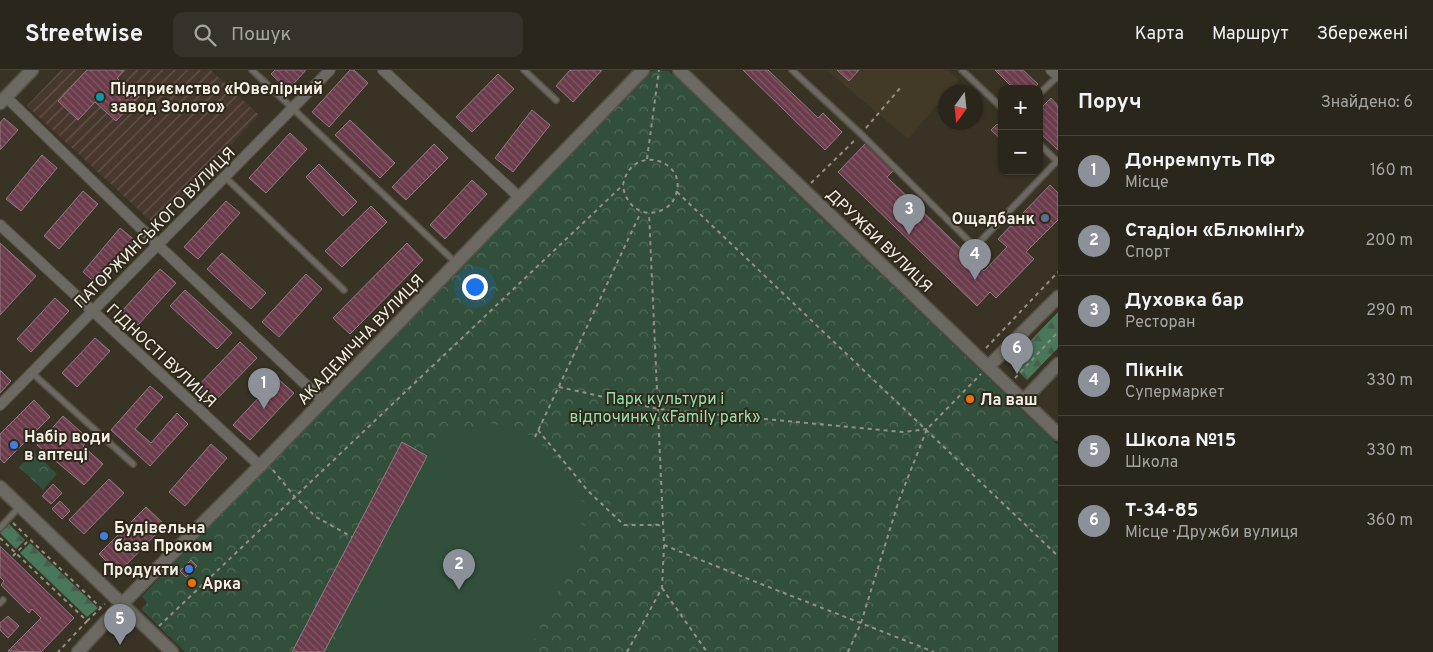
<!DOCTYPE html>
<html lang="uk">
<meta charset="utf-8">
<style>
body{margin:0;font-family:Overpass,sans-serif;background:#363229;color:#f1f3f6}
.controls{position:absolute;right:15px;top:15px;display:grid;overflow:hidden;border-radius:10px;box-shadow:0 1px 4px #0004}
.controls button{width:45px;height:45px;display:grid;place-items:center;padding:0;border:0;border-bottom:1px solid #46433b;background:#2a261c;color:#f1f3f6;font:25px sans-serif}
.compass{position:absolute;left:938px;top:15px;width:45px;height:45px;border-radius:50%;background:#2a261c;box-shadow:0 1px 4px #0004;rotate:195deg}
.you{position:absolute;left:474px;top:216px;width:18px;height:18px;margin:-12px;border:4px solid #fff;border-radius:50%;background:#1a73e8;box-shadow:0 0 0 8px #1a73e833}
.badge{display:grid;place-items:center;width:32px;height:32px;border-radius:50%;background:#8c9099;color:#fff;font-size:16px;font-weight:700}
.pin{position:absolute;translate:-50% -41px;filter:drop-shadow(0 1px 2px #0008)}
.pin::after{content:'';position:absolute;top:26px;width:18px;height:15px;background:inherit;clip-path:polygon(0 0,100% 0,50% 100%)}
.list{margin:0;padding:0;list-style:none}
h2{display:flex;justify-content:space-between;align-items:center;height:65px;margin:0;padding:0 20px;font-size:21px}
h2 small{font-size:16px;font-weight:400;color:#a5a5a3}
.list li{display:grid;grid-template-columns:32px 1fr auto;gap:15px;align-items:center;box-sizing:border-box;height:70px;padding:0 20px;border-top:1px solid #46433b}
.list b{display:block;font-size:19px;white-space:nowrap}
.list p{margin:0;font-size:16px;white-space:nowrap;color:#a5a5a3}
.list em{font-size:16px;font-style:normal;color:#a5a5a3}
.icon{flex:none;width:28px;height:28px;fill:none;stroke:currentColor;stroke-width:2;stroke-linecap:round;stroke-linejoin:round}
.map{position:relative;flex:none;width:1058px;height:582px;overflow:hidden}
header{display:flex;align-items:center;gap:30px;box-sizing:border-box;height:70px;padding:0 25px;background:#2a261c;border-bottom:1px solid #46433b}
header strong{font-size:24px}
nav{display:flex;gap:28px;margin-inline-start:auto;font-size:18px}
.search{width:350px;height:45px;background:#363229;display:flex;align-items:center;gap:12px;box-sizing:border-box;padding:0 18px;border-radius:10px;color:#a5a5a3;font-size:19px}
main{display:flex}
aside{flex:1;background:#2a261c}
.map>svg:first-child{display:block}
.industrial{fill:url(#industrial-furrows)}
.built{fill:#423a26}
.forest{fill:url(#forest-firs)}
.park{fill:url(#park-crowns)}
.pitch{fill:#314f3b}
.building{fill:url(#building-back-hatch);stroke:#907c82}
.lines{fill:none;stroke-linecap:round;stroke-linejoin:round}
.service-casing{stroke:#565144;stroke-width:8}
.minor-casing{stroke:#565144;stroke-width:12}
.tertiary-casing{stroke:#565144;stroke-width:15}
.path{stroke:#949084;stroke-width:2;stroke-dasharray:4 4;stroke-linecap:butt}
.service{stroke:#6c6862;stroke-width:5}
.minor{stroke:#6c6862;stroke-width:10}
.tertiary{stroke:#6c6862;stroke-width:12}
.culture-dot{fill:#0f9aa8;stroke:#2e291b;stroke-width:2}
.service-dot{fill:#5c6f8a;stroke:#2e291b;stroke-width:2}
.food-dot{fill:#e8710a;stroke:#2e291b;stroke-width:2}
.shop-dot{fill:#3f7fe0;stroke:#2e291b;stroke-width:2}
.labels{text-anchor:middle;stroke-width:4;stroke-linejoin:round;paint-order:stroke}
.poi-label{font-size:16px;font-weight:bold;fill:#f4f0e7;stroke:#2e291b;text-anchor:start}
.street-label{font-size:16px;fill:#f4f0e7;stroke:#2e291b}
.park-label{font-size:16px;fill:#95dfaf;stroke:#2e291b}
</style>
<header>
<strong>Streetwise</strong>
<div class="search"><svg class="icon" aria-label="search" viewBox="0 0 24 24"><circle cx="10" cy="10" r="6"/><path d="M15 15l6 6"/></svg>Пошук</div>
<nav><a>Карта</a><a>Маршрут</a><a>Збережені</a></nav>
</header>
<main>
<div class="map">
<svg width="1058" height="582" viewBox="0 0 1058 582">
<defs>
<pattern id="industrial-furrows" width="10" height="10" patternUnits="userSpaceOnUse" patternTransform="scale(1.25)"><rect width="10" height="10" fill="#48372d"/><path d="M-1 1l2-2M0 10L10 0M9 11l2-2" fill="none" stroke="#63544b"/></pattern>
<pattern id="forest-firs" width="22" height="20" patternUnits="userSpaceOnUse" patternTransform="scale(1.25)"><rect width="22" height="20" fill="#49775a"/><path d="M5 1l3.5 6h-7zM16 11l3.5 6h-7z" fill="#495d4e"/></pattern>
<pattern id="park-crowns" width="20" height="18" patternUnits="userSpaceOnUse" patternTransform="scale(1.25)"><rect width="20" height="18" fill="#314f3b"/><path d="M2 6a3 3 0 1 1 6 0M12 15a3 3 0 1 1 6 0" fill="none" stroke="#4f6957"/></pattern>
<pattern id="building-back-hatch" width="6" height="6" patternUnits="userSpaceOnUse" patternTransform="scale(1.25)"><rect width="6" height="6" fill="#6c3c4c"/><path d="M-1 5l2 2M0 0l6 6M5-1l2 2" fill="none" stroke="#825866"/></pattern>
</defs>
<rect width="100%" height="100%" fill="#383325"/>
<path class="industrial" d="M61,0H211L259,45L156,156L27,36Z"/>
<path class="built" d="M827,0H948L959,10L948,22H946L945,26L908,69Z"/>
<path class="forest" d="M1058,242V278L1027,310L1009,293Z
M9,454L25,470L16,479L0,463Z
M30,473L98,538L87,547L20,483Z"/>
<path class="park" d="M655,0L669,1L1058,375V582H185L141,539L147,533L142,526L650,2Z
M34,382L57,404L43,420L19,397Z"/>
<path class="pitch" d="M492,353L535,367L576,415L578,429L587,434L578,452L589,458L528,582H329L437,368Z"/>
<path class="building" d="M87,0H124L117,8L133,24L139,18L143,22L116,51L95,32L78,50L58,31Z
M275,0H306L288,20L271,4Z
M350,0H354L368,13L329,57L312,42Z
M570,0H602L573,32L556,16Z
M743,0H768L818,48L823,43L842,62L825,80Z
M837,0H859L849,11Z
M995,0H1023L1038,14L1033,19H1014Z
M498,4L514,19L472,62L456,47Z
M1051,28L1058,36V80L1039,62V40Z
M532,40L550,55L513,102L495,88Z
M4,48L18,60L0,80V53Z
M350,50L395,93L380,108L335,65Z
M997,54L1002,58V70L991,60Z
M290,63L307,79L266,123L249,108Z
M866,73L894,100L887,107L984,201L1007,177L998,169L1050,115L1058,123V150L1026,182L1034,189L996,228L990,222L977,236L838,102Z
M434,74L448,88L406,130L392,117Z
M42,85L57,98L21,141L6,129Z
M319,94L357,132L343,146L306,107Z
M472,110L487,124L445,169L430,155Z
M83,121L98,134L59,179L44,166Z
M226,131L240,143L198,189L184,177Z
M371,136L387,152L342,197L325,181Z
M120,158L136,171L98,215L83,202Z
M0,173L36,206L0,245Z
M407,173L423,190L350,264L333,248Z
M222,183L266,223L251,239L207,199Z
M160,199L176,213L138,255L122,241Z
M306,204L322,219L279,267L262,252Z
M185,220L232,263L217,279L170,236Z
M55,228L69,241L31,282L17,269Z
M95,268L110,281L77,317L62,303Z
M240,272L257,288L212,334L196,318Z
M0,300L11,311L0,323Z
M277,308L294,323L250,370L233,355Z
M150,316L163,327L135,359L151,373L177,343L188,354L150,396L111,360Z
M34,330L50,347L4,393L0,389V364Z
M63,346L89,369L83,376L103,394L84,415L37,375Z
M402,372L427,386L324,582H292Z
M211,374L227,388L185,436L169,422Z
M109,409L124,423L84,464L69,450Z
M53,414L62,423L51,434L42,426Z
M60,431L70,441L62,449L52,439Z
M146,437L165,455L118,503L99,484Z
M0,476L74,548L41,582L8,581L41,548L32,539L29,543L1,515L4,511L0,507Z
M191,490L197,496L186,507L180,501Z
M8,546L19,556L8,568L0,560V553Z"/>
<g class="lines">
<defs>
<path id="service" d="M252,0L455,192
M524,0L556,30
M792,0L861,64L975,177L1057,91L1039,74
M962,0L1002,38
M1039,24L1058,6
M225,107L344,220
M32,303L133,394
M0,458L20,436
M0,533L3,530"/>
<path id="minor" d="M383,0L520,128
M1051,0L1058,6
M6,27L157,174L323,331
M0,155L260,396
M0,335L330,0"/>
<path id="tertiary" d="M679,0L1058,364
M0,33L32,0
M988,297L1058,227
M1023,331L1058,294
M0,417L172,582
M78,582L122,534L260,396L643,0"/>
</defs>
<use href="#service" class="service-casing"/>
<use href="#minor" class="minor-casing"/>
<use href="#tertiary" class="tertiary-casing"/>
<path class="path" d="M866,58L901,17
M647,89L659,0
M811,113L856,69
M677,122L1058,486
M986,278L1058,202
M1015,308L1058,262
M559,317L658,339L903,362L927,359
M538,360L588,421L624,455H663
M535,367L641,142
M273,400L295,427L316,447L352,467
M13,453L101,538
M0,468L87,551L58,582
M664,475C754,512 844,546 934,582
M13,486L30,469
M662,518L707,582
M87,551L105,534
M159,556L623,115C631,72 688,90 676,124C674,131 670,136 664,139C644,150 625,136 623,115
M627,582L662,518L664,475L649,143
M848,582L861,553L899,430L927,359L981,304"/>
<use href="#service" class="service"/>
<use href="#minor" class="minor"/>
<use href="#tertiary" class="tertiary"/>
</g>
<circle class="culture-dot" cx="100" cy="27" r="5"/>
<circle class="service-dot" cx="1045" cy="148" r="5"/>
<g class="food-dot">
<circle cx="970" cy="329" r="5"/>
<circle cx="192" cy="513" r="5"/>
</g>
<g class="shop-dot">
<circle cx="14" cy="375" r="5"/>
<circle cx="104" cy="466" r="5"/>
<circle cx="189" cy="499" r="5"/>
</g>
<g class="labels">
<g class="poi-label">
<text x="110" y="24">Підприємство «Ювелірний<tspan x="110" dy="18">завод Золото»</tspan></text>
<text x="1035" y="154" text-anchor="end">Ощадбанк</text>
<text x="980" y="335">Ла ваш</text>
<text x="24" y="372">Набір води<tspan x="24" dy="18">в аптеці</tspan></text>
<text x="114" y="463">Будівельна<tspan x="114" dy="18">база Проком</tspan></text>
<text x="179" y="505" text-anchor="end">Продукти</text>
<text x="202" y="519">Арка</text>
</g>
<g class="street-label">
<text transform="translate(154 157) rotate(-45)" y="6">ПАТОРЖИНСЬКОГО ВУЛИЦЯ</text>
<text transform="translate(880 170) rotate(44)" y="6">ДРУЖБИ ВУЛИЦЯ</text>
<text transform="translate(360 269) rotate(-46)" y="6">АКАДЕМІЧНА ВУЛИЦЯ</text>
<text transform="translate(162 285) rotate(43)" y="6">ГІДНОСТІ ВУЛИЦЯ</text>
</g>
<g class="park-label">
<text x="665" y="334">Парк культури і<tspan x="665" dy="18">відпочинку «Family park»</tspan></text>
</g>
</g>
</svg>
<div class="controls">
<button>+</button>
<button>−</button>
</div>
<svg class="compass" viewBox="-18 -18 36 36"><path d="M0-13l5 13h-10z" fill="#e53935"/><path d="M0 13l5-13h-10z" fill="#a5a5a3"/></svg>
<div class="you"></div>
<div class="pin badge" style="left:264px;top:339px">1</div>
<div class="pin badge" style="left:459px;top:520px">2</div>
<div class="pin badge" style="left:909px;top:165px">3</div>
<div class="pin badge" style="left:975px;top:210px">4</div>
<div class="pin badge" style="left:120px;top:575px">5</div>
<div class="pin badge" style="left:1017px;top:304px">6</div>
</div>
<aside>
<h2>Поруч<small>Знайдено: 6</small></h2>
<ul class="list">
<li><span class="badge">1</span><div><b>Донремпуть ПФ</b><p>Місце</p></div><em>160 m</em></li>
<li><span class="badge">2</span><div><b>Стадіон «Блюмінґ»</b><p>Спорт</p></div><em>200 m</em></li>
<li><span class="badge">3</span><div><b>Духовка бар</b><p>Ресторан</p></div><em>290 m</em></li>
<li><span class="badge">4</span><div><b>Пікнік</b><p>Супермаркет</p></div><em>330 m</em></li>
<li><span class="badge">5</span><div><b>Школа №15</b><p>Школа</p></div><em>330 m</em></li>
<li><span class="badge">6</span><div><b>Т-34-85</b><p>Місце · Дружби вулиця</p></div><em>360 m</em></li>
</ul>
</aside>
</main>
